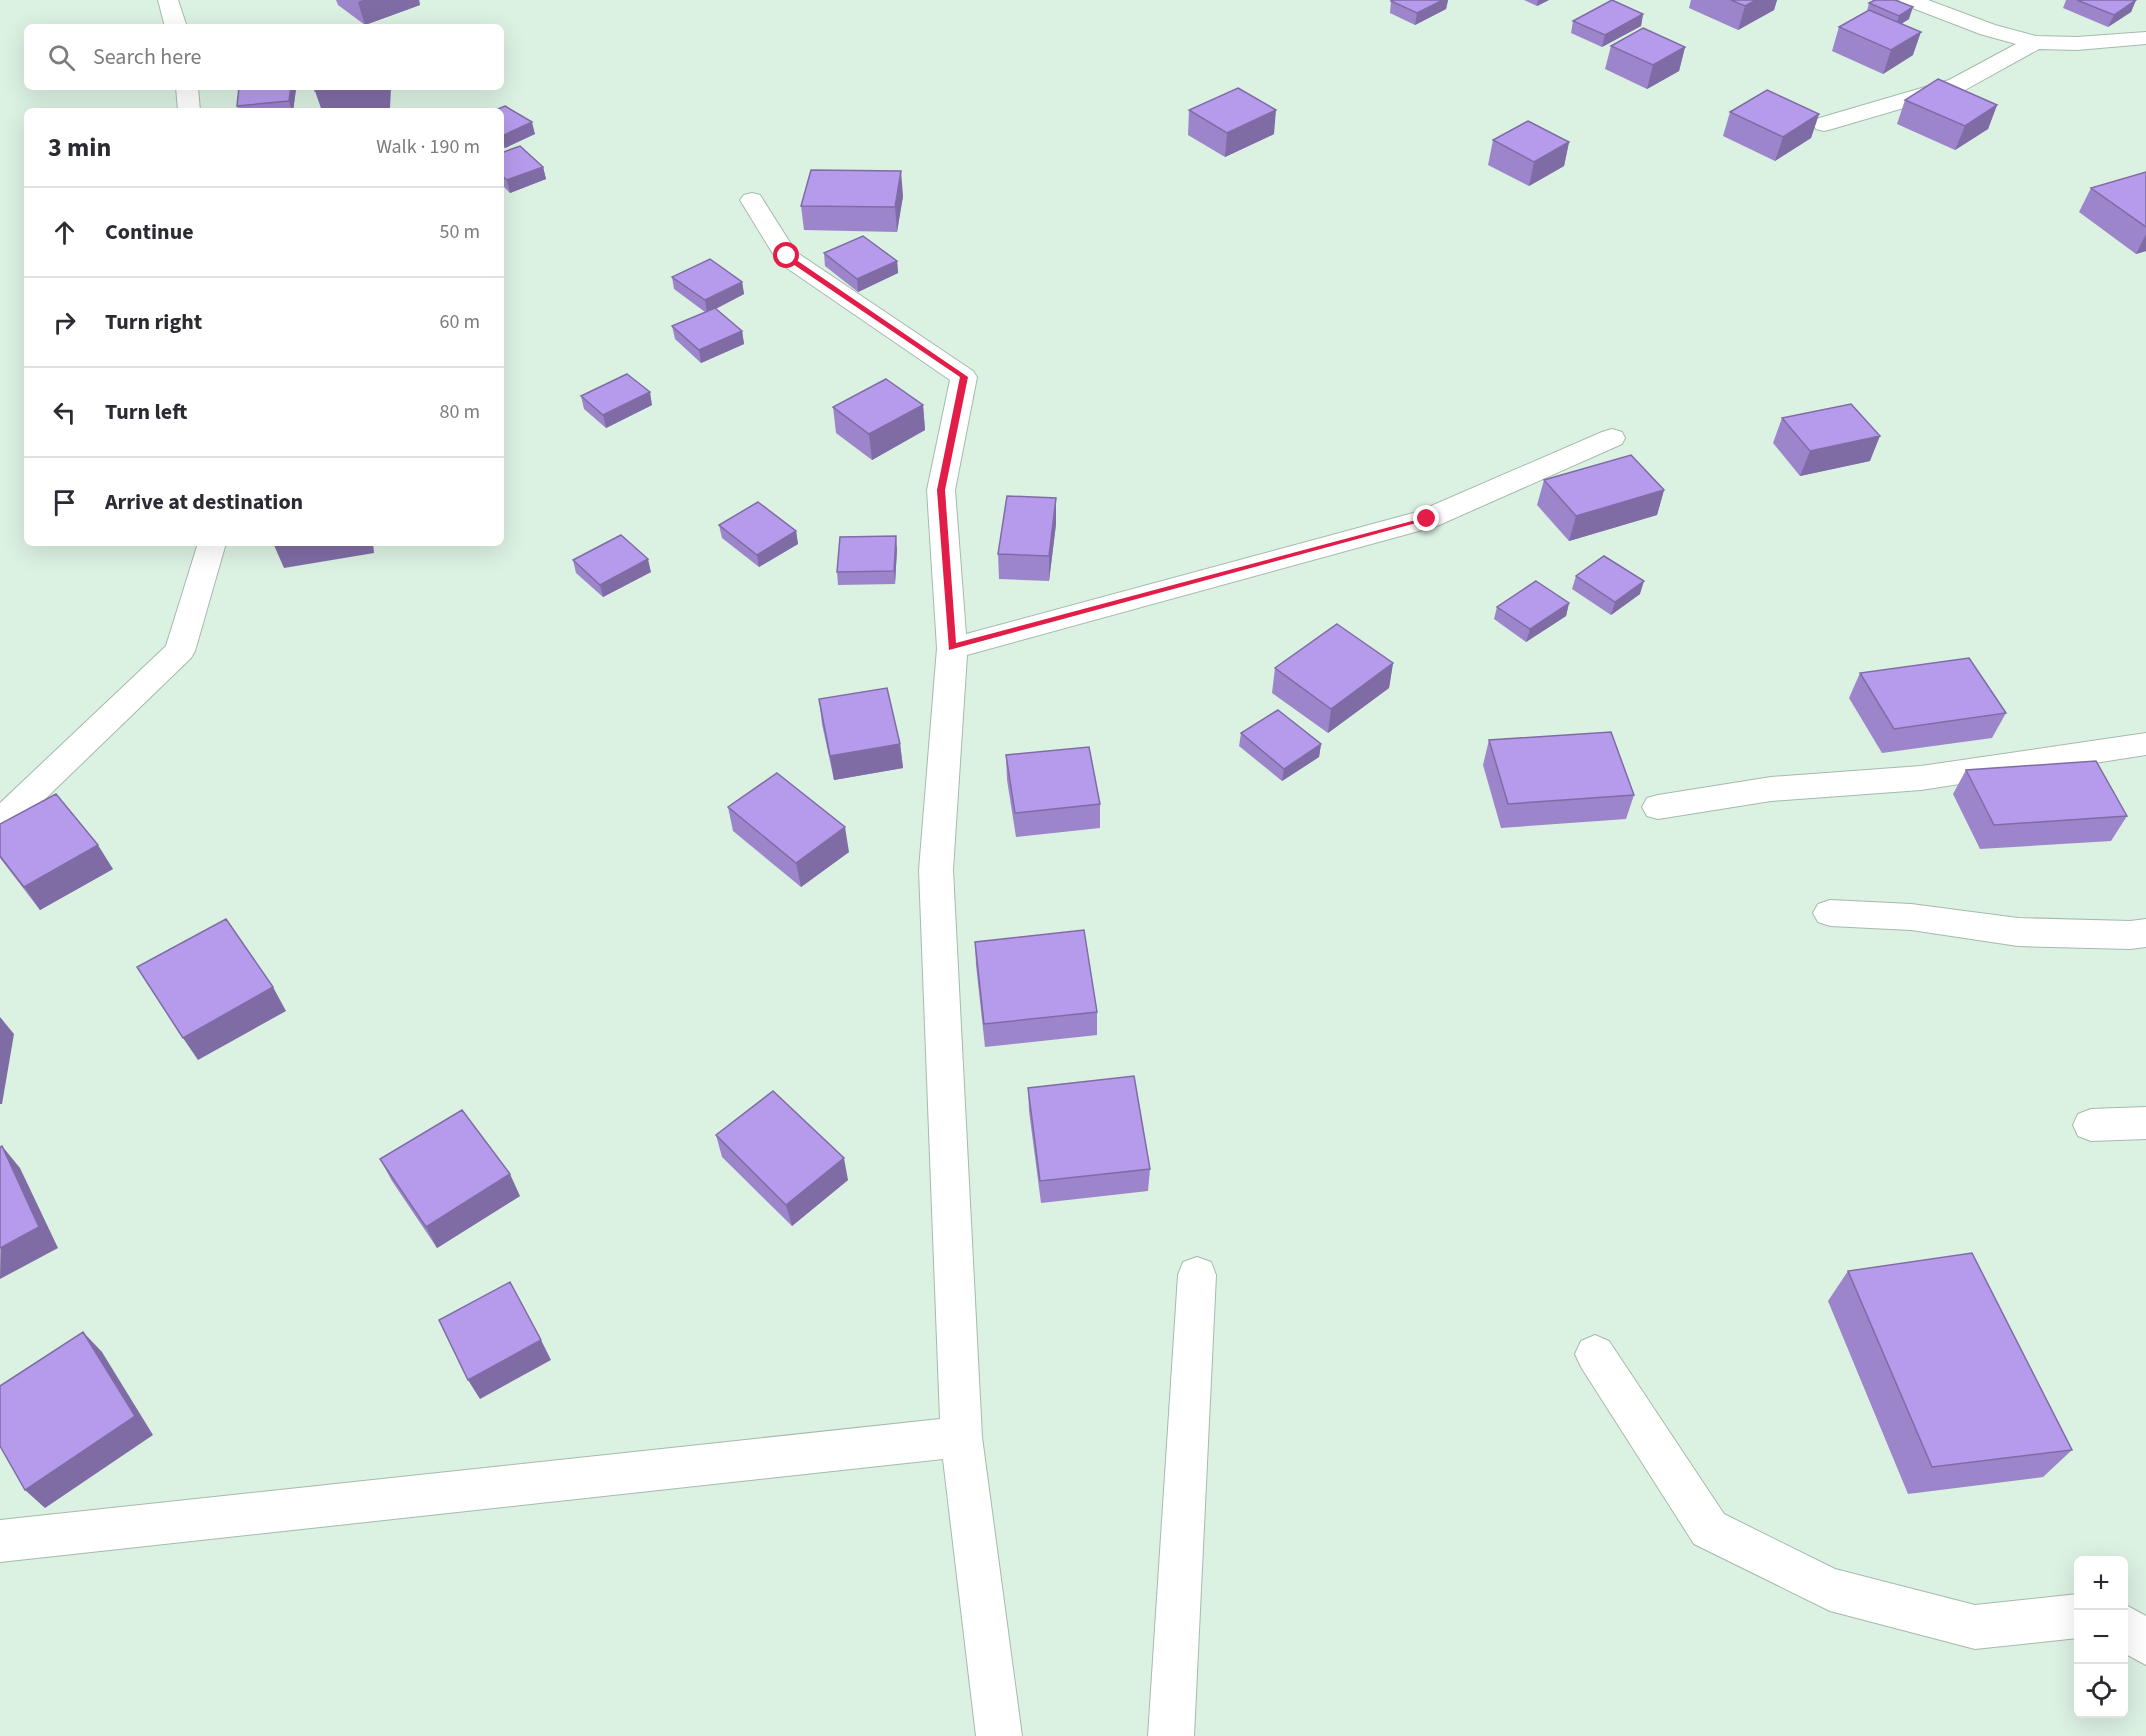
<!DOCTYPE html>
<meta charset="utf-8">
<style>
body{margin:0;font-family:"Source Sans 3",sans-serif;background:#f7f7f7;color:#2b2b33}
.controls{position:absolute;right:18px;bottom:18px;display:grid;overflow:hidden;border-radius:9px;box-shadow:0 6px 24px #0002}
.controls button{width:54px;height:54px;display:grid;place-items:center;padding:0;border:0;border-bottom:2px solid #e1e1e2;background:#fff;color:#2b2b33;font:30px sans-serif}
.stop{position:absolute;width:18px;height:18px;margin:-14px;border:4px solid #e11d48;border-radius:50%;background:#fff}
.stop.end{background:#e11d48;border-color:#fff;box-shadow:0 2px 6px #0008}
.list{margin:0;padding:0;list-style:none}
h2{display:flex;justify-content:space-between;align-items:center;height:78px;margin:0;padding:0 24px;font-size:26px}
h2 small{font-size:20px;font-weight:400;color:#7c7c81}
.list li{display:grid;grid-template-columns:39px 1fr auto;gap:18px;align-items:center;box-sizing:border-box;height:90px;padding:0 24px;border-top:2px solid #e1e1e2}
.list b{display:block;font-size:22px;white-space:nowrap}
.list em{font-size:20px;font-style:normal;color:#7c7c81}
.icon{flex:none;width:33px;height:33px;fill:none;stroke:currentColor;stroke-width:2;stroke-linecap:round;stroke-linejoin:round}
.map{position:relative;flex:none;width:2146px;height:1736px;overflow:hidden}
.search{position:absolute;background:#fff;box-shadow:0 6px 24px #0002;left:24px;top:24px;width:480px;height:66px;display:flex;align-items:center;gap:15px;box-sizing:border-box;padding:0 21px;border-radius:9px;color:#7c7c81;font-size:22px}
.panel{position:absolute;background:#fff;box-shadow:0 6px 24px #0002;left:24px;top:108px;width:480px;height:438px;border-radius:9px}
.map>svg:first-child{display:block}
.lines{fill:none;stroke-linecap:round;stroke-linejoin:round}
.minor-casing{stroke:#a5baac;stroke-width:2}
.minor{fill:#fff;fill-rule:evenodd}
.wall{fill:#9d85cb}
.shaded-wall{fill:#7f6ca5}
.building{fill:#b69bec;stroke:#7f6ca5;stroke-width:1.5}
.route{fill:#e11d48}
</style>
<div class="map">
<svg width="2146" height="1736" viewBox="0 0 2146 1736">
<rect width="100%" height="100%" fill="#dbf1e2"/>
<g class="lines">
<defs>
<path id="minor" d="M158,0H178L187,27H165Z
M1899,0H1928L1995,25L2036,36L2077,37L2146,32V44L2077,50L2039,49L1965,90L1832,129L1824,131L1816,129L1813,124L1816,119L1949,80L2016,44L1980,34L1902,4Z
M176,87H198L200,111H178Z
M752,193L760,195L796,252L973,371L977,377L955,490L966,634L1417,512L1602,432L1612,429L1622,432L1625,438L1622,444L1437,526L967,655L953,870L982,1437L1022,1736H976L943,1459L0,1562V1520L940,1419L919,870L937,648L927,490L950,380L778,262L740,200L744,195Z
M198,543H226L195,651L191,658L11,832L0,835V803L166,646Z
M2146,733V755L1921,790L1771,801L1658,819L1647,816L1642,807L1647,798L1658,795L1771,777L1921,766Z
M1830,900L1911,904L2018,918L2130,921L2146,919V947L2130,949L2018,946L1911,930L1830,926L1818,922L1813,913L1818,904Z
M2146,1107V1139L2091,1141L2078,1136L2073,1125L2078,1114L2091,1109Z
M1197,1257L1211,1262L1216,1275L1194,1736H1148L1178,1275L1183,1262Z
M1595,1335L1609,1341L1724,1514L1835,1569L1975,1605L2078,1594V1638L1975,1649L1830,1611L1694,1544L1581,1367L1575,1354L1581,1341Z
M2124,1604L2146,1616V1665L2124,1653Z"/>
</defs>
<use href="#minor" class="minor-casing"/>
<use href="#minor" class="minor"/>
</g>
<path class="wall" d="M336,0H419L420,5L365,25L338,5Z
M1393,0H1448L1446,9L1415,25L1390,13L1391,1Z
M1524,0H1549L1537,6Z
M1691,0H1777L1774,10L1738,30L1689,8Z
M2066,0H2136L2131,12L2108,27L2063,8Z
M1869,3L1909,19L1902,23L1913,55L1883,74L1832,51L1839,27L1867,11Z
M1643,14L1641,26L1602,47L1571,33L1573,21Z
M1611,46L1685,47L1679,71L1647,89L1605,69Z
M239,87H295L296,89L293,111H239L237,106Z
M1905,100L1997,105L1988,129L1955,150L1897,124Z
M1189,110L1274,134L1225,157L1188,135Z
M501,111L535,134L505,148L501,146Z
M1730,112L1819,114L1811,138L1775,161L1723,136Z
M1493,140L1569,142L1564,166L1529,186L1488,165Z
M501,153L543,167L546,179L510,193L501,184Z
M2146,172V251L2136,254L2079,212L2091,188Z
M903,196L897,232L804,230L801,206Z
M824,253L897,261L898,273L858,292L825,266Z
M672,277L742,282L744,294L716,309L742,331L744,344L701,363L675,339L672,326L705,312L674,289Z
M581,396L652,405L606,428L584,409Z
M923,405L925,430L872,460L836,433L833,407Z
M1782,418L1870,461L1800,476L1773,443Z
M1544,480L1664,490L1657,515L1569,541L1537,505Z
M1056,524L1049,581L999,579L998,554Z
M719,525L796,531L798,544L759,567L722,538Z
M897,549L895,584L838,585L837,572Z
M573,560L651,572L603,597L576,573Z
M1576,576L1640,594L1611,615L1572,589Z
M1569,603L1566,616L1526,642L1494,619L1497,607Z
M1393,663L1389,688L1328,733L1272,693L1275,668Z
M1860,673L2006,713L1992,738L1882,753L1849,698Z
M819,699L900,744L903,768L834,780L822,724Z
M1241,733L1321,744L1319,757L1282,781L1239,746Z
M1489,740L1634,795L1626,819L1501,828L1483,765Z
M1006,755L1100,804V828L1016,837L1007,780Z
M1966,770L2127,816L2111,841L1980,849L1953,794Z
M728,807L849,852L801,887L733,831Z
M0,824L113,869L40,910L0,858Z
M975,942L1097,1012V1035L985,1047L976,965Z
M1028,1088L1150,1169L1148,1191L1041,1203L1029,1111Z
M716,1135L848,1180L792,1226L722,1157Z
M380,1159L520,1196L437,1248L392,1181Z
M1848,1271L2072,1450L2043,1477L1908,1494L1828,1301Z"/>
<path class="shaded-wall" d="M363,0H419L420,5L365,25L358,2Z
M1443,0H1448L1446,9L1415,25L1417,13Z
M1538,0H1549L1537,6Z
M1756,0H1777L1774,10L1738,30L1745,6Z
M2136,0L2131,12L2108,27L2114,15Z
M1913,7L1909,19L1895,28L1899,16Z
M1643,14L1641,26L1602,47L1605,35Z
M1921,32L1913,55L1883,74L1891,50Z
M1685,47L1679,71L1647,89L1653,65Z
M291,87H295L296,89L293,111H292L289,101Z
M350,87H391L390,108L360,111H322L315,91Z
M1997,105L1988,129L1955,150L1965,126Z
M1276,110L1274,134L1225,157L1227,133Z
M1819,114L1811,138L1775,161L1783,137Z
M532,122L535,134L505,148L502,136Z
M1569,142L1564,166L1529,186L1534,162Z
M543,167L546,179L510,193L507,180Z
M901,171L903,196L897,232L895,207Z
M2146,234V251L2136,254Z
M897,261L898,273L858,292L857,279Z
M742,282L744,294L707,313L705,300Z
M742,331L744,344L701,363L699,350Z
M650,392L652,405L606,428L603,415Z
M923,405L925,430L872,460L869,434Z
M1880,436L1870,461L1800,476L1810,451Z
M1664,490L1657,515L1569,541L1576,516Z
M1056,498V524L1049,581V556Z
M796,531L798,544L759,567L757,555Z
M896,536L897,549L895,584L894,571Z
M273,543H373L374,553L284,568Z
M648,559L651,572L603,597L600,585Z
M1644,581L1640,594L1611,615L1615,602Z
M1569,603L1566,616L1526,642L1530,629Z
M1393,663L1389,688L1328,733L1331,709Z
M900,744L903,768L834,780L830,756Z
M1321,744L1319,757L1282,781L1284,769Z
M845,827L849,852L801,887L796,863Z
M98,845L113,869L40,910L24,887Z
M273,987L286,1011L198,1060L183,1038Z
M0,1017L14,1034L2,1104H0Z
M2,1146L20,1168L58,1248L0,1279Z
M844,1158L848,1180L792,1226L786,1205Z
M510,1174L520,1196L437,1248L426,1227Z
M83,1332L102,1352L153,1435L45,1508L25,1490Z
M541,1340L551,1360L480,1399L468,1380Z"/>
<path class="building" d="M1393,0H1443L1417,13L1391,1Z
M1612,0L1643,14L1605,35L1573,21Z
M1731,0H1756L1745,6Z
M1875,0H1895L1913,7L1899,16L1869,3Z
M2077,0H2136L2114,15Z
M1869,10L1921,32L1891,50L1839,27Z
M1643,28L1685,47L1653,65L1611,46Z
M1938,79L1997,105L1965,126L1905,100Z
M239,87H291L289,101L237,106Z
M316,87H350L315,91Z
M1238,88L1276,110L1227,133L1189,110Z
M1767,90L1819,114L1783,137L1730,112Z
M505,106L532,122L502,136L501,135V111H493Z
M1528,121L1569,142L1534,162L1493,140Z
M520,146L543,167L507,180L501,175V153Z
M811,170L901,171L895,207L801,206Z
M2146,172V227L2091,188Z
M863,236L897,261L857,279L824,253Z
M710,259L742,282L705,300L672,277Z
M715,308L742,331L699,350L672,326Z
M627,374L650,392L603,415L581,396Z
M886,379L923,405L869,434L833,407Z
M1851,404L1880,436L1810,451L1782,418Z
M1631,455L1664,490L1576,516L1544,480Z
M1007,496L1056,498L1049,556L998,554Z
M758,502L796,531L757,555L719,525Z
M621,535L648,559L600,585L573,560Z
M896,536L894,571L837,572L840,537Z
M1604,556L1644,581L1615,602L1576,576Z
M1536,581L1569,603L1530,629L1497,607Z
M1337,624L1393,663L1331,709L1275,668Z
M1969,658L2006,713L1894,729L1860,673Z
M887,688L900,744L830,756L819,699Z
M1278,710L1321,744L1284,769L1241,733Z
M1611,732L1634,795L1508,804L1489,740Z
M1089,747L1100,804L1015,813L1006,755Z
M2096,761L2127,816L1994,825L1966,770Z
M777,773L845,827L796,863L728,807Z
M56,794L98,845L24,887L0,856V824Z
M226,919L273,987L183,1038L137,967Z
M1084,930L1097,1012L984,1024L975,942Z
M1134,1076L1150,1169L1040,1181L1028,1088Z
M773,1091L844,1158L786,1205L716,1135Z
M462,1110L510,1174L426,1227L380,1159Z
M2,1146L39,1227L0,1248V1147Z
M1972,1253L2072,1450L1932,1467L1848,1271Z
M510,1282L541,1340L468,1380L439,1320Z
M83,1332L135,1416L25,1490L0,1446V1386Z"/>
<path class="route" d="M784,255H789L968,377L945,490L956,643L1427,517L1431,519L949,650L937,490L960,377L784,258Z"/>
</svg>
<div class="controls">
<button>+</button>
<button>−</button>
<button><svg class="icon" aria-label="locate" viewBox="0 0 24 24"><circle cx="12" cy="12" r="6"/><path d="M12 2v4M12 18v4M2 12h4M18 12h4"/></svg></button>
</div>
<div class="stop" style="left:787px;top:256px"></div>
<div class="stop end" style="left:1427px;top:519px"></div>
<div class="search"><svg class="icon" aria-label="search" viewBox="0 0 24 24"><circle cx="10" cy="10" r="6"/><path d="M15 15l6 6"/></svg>Search here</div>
<section class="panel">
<h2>3 min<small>Walk · 190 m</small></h2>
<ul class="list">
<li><svg class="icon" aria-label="ahead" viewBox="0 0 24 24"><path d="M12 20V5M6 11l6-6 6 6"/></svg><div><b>Continue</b></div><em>50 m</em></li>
<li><svg class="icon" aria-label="right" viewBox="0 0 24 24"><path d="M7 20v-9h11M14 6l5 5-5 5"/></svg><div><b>Turn right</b></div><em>60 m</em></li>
<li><svg class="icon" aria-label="left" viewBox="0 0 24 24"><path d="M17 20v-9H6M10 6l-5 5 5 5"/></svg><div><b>Turn left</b></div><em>80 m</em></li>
<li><svg class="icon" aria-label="arrive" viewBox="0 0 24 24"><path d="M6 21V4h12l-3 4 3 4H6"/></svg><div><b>Arrive at destination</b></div></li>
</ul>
</section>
</div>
